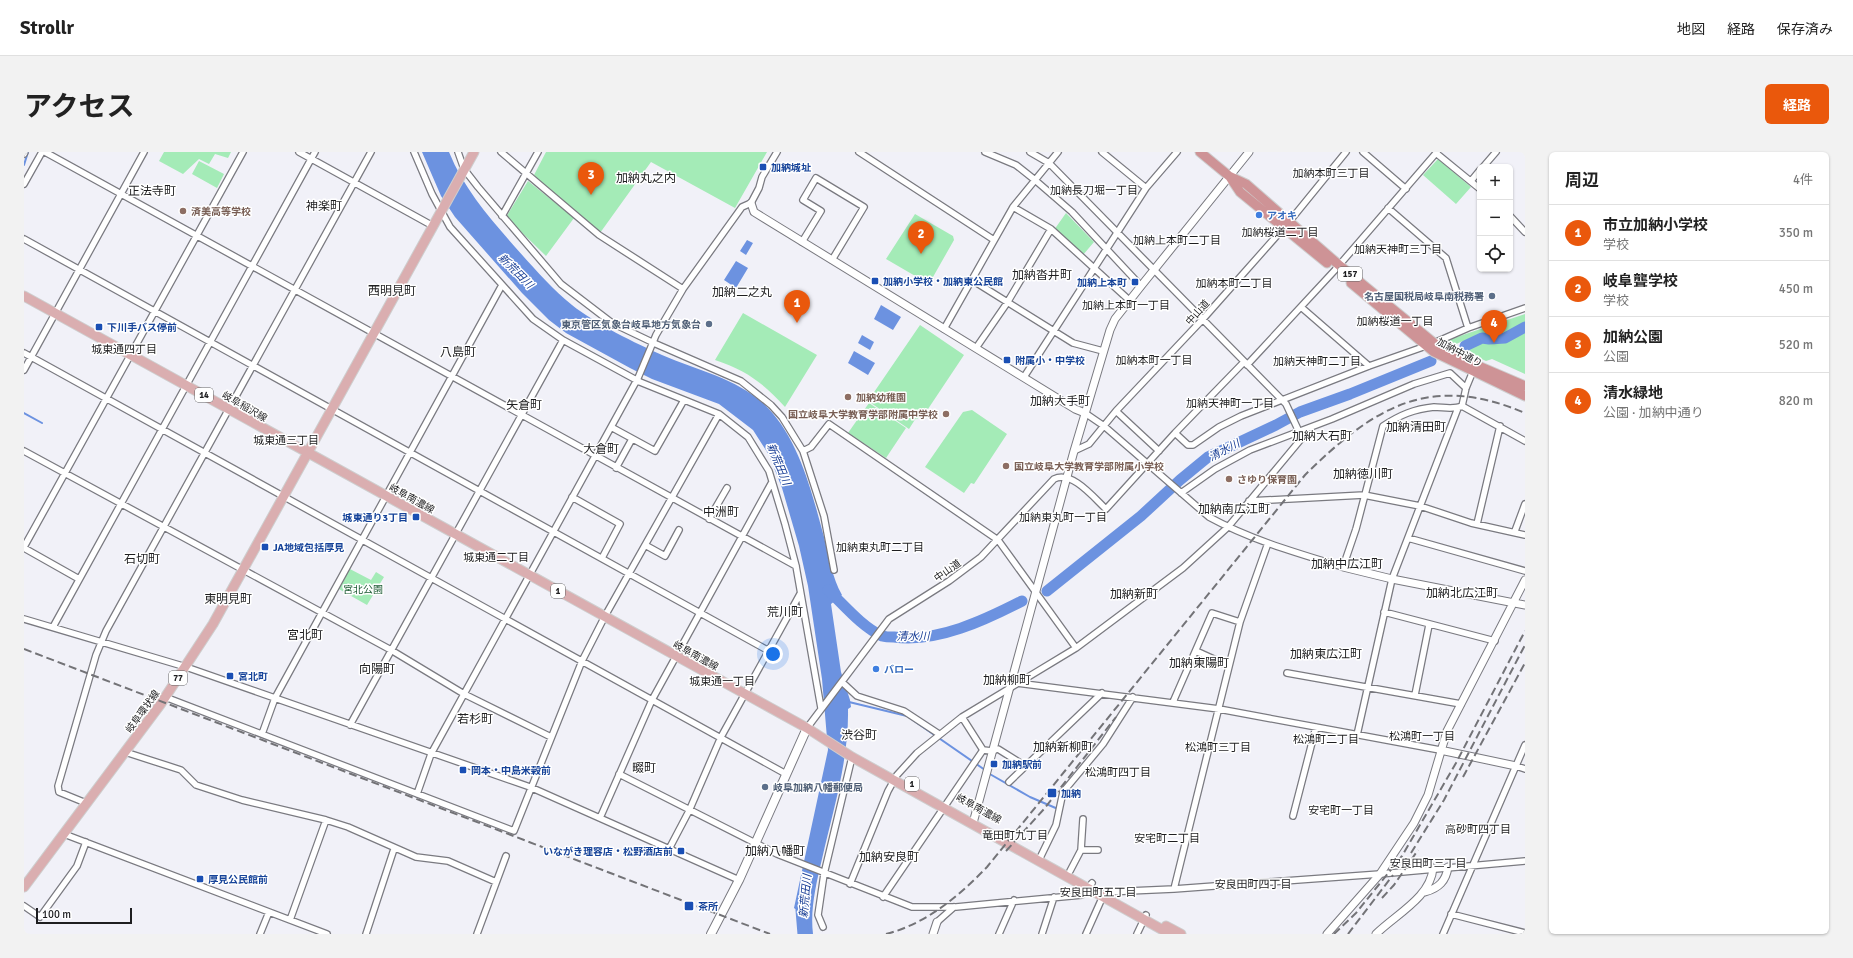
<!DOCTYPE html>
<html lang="ja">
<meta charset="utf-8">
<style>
body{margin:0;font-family:Signika,"Noto Sans JP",sans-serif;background:#f2f2f2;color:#222}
.controls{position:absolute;right:12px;top:12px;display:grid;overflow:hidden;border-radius:6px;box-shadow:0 1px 3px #0004}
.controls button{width:36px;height:36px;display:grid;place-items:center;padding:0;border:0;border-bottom:1px solid #e0e0e0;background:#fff;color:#222;font:20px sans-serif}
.scale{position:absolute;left:12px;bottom:10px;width:96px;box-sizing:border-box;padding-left:4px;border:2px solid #1e1e20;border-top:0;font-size:11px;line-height:14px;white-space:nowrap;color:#1e1e20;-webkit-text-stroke:3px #fff;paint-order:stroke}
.you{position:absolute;left:749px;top:502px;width:14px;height:14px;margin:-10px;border:3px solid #fff;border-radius:50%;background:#1a73e8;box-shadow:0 0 0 6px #1a73e833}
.badge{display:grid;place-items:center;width:26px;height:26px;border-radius:50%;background:#ea580c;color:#fff;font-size:13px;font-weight:700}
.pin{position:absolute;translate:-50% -33px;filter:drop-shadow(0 1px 2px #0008)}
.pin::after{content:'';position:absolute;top:21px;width:14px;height:12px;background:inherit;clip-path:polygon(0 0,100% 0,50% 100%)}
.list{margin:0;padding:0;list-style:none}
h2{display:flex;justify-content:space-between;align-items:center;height:52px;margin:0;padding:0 16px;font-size:17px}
h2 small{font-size:13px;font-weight:400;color:#767676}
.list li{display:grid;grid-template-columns:26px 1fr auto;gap:12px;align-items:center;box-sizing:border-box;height:56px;padding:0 16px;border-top:1px solid #e0e0e0}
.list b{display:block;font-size:15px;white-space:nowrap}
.list p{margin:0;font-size:13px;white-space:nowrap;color:#767676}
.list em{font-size:13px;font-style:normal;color:#767676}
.icon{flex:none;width:22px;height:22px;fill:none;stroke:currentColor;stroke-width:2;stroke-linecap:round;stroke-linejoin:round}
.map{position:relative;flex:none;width:1501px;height:782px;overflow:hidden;border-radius:6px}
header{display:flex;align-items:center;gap:24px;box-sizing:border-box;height:56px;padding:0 20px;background:#fff;border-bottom:1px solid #e0e0e0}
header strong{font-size:19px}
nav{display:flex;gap:22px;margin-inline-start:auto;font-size:14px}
.intro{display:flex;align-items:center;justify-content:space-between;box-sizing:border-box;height:96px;padding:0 24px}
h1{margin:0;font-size:28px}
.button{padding:10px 18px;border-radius:6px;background:#ea580c;color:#fff;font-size:14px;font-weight:700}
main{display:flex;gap:24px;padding:0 24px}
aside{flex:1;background:#fff;border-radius:6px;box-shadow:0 1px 3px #0004}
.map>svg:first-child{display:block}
.green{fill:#a4ebb7}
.water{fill:#6c92e0}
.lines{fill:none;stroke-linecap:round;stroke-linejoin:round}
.stream{stroke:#6c92e0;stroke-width:2}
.river{stroke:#6c92e0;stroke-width:11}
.minor-casing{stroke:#7a7a80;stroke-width:8}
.tertiary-casing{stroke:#7a7a80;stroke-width:9}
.secondary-casing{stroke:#7a7a80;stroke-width:10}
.primary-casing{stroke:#cecece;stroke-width:11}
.trunk-casing{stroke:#cecece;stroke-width:11}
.minor{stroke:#fff;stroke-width:5.5}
.tertiary{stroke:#fff;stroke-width:7}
.secondary{stroke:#fff;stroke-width:8}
.primary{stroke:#daaeb0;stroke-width:9}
.trunk{stroke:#ce9396;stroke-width:9}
.rail{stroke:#737377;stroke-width:2;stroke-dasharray:8 4;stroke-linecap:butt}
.transit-dot{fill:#1a4fb4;stroke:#fff;stroke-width:1.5}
.education-dot{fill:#8d6e63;stroke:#fff;stroke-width:1.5}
.shop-dot{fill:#3f7fe0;stroke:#fff;stroke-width:1.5}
.service-dot{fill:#5c6f8a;stroke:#fff;stroke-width:1.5}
.labels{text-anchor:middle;stroke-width:3;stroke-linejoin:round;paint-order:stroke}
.shield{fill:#fff;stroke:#626263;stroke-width:1}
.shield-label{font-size:9px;font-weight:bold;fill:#1e1e20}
.transit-label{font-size:10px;font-weight:bold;fill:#164399;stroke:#fff;text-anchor:start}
.education-label{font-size:10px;font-weight:bold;fill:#785e54;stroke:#fff;text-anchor:start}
.shop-label{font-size:10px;font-weight:bold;fill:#366cbe;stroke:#fff;text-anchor:start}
.service-label{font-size:10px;font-weight:bold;fill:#4e5e75;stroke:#fff;text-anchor:end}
.street-label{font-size:10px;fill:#1e1e20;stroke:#fff}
.park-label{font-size:10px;fill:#1a5a32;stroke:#fff}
.neighbourhood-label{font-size:11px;fill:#1e1e20;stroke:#fff}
.water-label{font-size:11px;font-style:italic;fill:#143a93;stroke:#fff}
.quarter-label{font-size:12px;fill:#1e1e20;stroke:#fff}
</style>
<header>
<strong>Strollr</strong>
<nav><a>地図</a><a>経路</a><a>保存済み</a></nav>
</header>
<div class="intro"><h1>アクセス</h1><a class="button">経路</a></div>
<main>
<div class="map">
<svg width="1501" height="782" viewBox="0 0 1501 782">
<rect width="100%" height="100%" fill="#f1f1f8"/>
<path class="green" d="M140,0H207L204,6L191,2L185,12L175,7L159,22L135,9Z
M522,0H743L711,56L627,10L576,81L541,53L510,23Z
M1414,7L1447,35L1432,52L1399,23Z
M175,9L200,22L193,36L168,22Z
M504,29L550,66L522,104L482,65Z
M1042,61L1070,90L1059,103L1030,78Z
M891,62L929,84L930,88L905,132L862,107Z
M719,161L793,203L761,255C738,230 723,219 691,208Z
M1501,162V222L1468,207L1462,209C1452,204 1444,200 1439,189L1432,192L1424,188Z
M896,173L940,203L898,266L896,264L893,267L892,266L885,277L844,249Z
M845,251L882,276L862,306L824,281Z
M948,258L983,282L950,332L947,331L940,341L901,315L939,260Z
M324,416L347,428L352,420L360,425L343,453L313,436Z"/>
<path class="water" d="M398,0H425C440,37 465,65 491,95C509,115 527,136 548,153C570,171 613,192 638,203C675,219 716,227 744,256C776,290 788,341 800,385C805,405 808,425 818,443L807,452L817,520L826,548L827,555L824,557C825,608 809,658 798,707C792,732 786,758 789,782H783L775,769L774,759L770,756L804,598L798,527L784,434L775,394L758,336L745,303L729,278L695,252L628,227L606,216L542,181L525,168L498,141L431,65L417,44Z
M723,88L729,91L722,103L716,99Z
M712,109L724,116L712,136L700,128Z
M857,153L877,165L869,178L850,167Z
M838,183L850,190L846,198L834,191Z
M830,199L851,211L844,223L824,211Z"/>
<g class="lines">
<path class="stream" d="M0,13L4,0
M0,261L18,271
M825,550L883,564L961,618
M964,621L1006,645L1034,657"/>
<path class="river" d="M1441,194L1458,186L1465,187L1481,186L1501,175
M804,438C820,453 838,475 858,484C862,485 866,485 870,485C913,491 961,468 998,449
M1023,439L1117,364L1156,328L1184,305L1252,273L1276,260L1326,242L1407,209
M777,758L779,782"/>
<defs>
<path id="minor" d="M21,0L772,414
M275,0L409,74
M390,0L408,42L426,75L509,167L539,188L616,230L695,262L724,285L745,319L761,372L772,414L797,556
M434,0L440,17L454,35L537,132L588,171L632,192L717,229L747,253L758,265L779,299L787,295L805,272L974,388L1052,496
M477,0L575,83L659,137
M835,0L970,88
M961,0L992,13L1011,28L1048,60L1117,134
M1078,0L1122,36
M1339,0L1382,37
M1412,1L1456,37
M0,2L1,0
M1459,15L1472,0
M1447,29L1456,18
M0,32L18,0
M989,55L1027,77L1105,148
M1364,56L1422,106L1444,176
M478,64L514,0
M1486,64L1501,80
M0,87L745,499
M778,90L797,59L779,48L792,26L840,55L808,108
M948,128L1049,191L1079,199
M1277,155L1345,214
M920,177L989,55L1034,0
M1410,191L1444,176L1501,156
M952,196L983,151L1027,77
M0,201L762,622
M1223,213L1311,118L1413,0
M0,218L120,0
M1000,225L1122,36L1153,0
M1438,254L1442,236L1449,219
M1092,259L1135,299
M1061,261L1080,274L1185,365C1227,388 1273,401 1319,415L1332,377L1359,274C1376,263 1390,257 1410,255C1419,255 1429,258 1438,254L1501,289
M587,275L631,299L660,248
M1151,281L1164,293H1169L1195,275L1217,264L1345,214L1402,194
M0,299L367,498L440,542L527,585
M779,299L800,364L810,418
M1050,299L1065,292L1092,259L1179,167L1265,70L1322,0
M592,316L608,287
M1157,341L1191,317L1226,298L1308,267L1390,232L1426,221L1442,236
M548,345L596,372L578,406
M1225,349L1340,343L1396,354L1447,371L1501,383
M685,367L703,336
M1453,372L1476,274
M1491,379L1501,352
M1384,386L1501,419
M621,393L641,404L655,378
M0,395L219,0
M0,396L55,427
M1360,460L1471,489
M0,467L162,515L506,635L715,728
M29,475L291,0
M1172,499L1205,514
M1263,521L1437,552
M819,531L833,544L880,559L915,582
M993,531L1195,557L1416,598
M1391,543L1405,473
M141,545L490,679L558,509L581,464L695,262
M1149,550L1188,461L1216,470
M938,565L959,598
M326,573L539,188
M783,576L865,467L925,429L957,405L1030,327C1048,318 1070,346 1082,357L1151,281L1220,210
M238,582L251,546L478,133
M1333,583L1368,427L1434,256
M959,598L968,599L974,597L1001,614
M101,600L157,618L172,633L218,648L302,668L324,675L392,705L424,709L472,730
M1492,614L1501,617
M595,622L753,702L888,755H932L1058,743L1068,731
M985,630L1078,541
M393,642L407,602L614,226L632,183L659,137L718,55L727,51L735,36L738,25L753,0
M62,651L35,640L34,634L72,503L82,479L347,0
M1269,664L1292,575
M576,666L628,548L748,330
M40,682L303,782
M645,697L665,659L697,585L776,442
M1057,698L1059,667
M1015,708L1032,673L1039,640L1079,592L1109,545
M1046,719L1057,698H1074
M826,732L864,639L873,623L893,601L938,565L1052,496L1159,416L1204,375L1278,286L1262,252L1025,11L1006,0
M1150,737L1216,470L1244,391
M859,745L959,598
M0,754L16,765L53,714L62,690
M1427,762L1501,781
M266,768L302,668
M913,770L930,755
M799,775L794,763L800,722L828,605
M236,782L245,760
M342,782L370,697
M453,782L482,704
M975,782L990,748
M1018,782L1030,745
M1062,782L1079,744L1082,740L1150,737L1356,722L1501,709
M1113,782L1122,763
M1419,782L1501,593"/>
<path id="tertiary" d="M727,51L730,60L1051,257L1061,261
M1319,415L1368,427L1501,453
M1416,598L1492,614
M949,671L1050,299L1086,178L1091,167L1117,134L1225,0
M1401,740C1415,736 1422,729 1424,715
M909,782L913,770
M1303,782L1356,722L1390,671L1404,643L1423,579L1501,428
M1352,782C1371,763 1407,745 1409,716"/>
<path id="secondary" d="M687,782L715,728L783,576"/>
<path id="primary" d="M0,144L783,576L828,605L1146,782
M0,735L136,553L189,472L450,0
M1142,774L1157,782"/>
<path id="trunk" d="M1176,0L1205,24L1222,32L1315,113L1410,191L1452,213L1501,234
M1206,25L1216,40L1303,111
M1327,131L1410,200L1501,244"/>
</defs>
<use href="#minor" class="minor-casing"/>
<use href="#tertiary" class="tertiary-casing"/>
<use href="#secondary" class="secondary-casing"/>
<use href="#primary" class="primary-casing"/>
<use href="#trunk" class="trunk-casing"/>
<use href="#minor" class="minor"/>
<use href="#tertiary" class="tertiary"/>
<use href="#secondary" class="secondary"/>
<use href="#primary" class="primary"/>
<use href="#trunk" class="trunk"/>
<path class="rail" d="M0,497L746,782
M1439,625L1501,511
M982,699L1020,657L1092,565
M1387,701L1420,648L1501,493
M1358,746L1370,733L1394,698
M862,782C902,772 935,744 963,715L1281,323C1349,256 1405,220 1501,261
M1310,782L1332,761L1378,704L1432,611L1501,479
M1324,782L1369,723"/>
</g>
<g class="transit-dot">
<rect x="735" y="11" width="8" height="8" rx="2"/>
<rect x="847" y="125" width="8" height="8" rx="2"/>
<rect x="1107" y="126" width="8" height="8" rx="2"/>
<rect x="71" y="171" width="8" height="8" rx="2"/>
<rect x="979" y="204" width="8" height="8" rx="2"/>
<rect x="388" y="361" width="8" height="8" rx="2"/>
<rect x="237" y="391" width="8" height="8" rx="2"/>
<rect x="202" y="520" width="8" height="8" rx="2"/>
<rect x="966" y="608" width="8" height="8" rx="2"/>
<rect x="435" y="614" width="8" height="8" rx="2"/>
<rect x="1023" y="636" width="10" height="10" rx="2"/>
<rect x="653" y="695" width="8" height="8" rx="2"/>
<rect x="172" y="723" width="8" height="8" rx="2"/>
<rect x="660" y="749" width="10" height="10" rx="2"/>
</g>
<g class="education-dot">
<circle cx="159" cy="59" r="4"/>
<circle cx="824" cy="245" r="4"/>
<circle cx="922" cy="262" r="4"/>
<circle cx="982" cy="314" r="4"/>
<circle cx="1205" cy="327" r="4"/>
</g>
<g class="shop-dot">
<circle cx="1235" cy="63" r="4"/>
<circle cx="852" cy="517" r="4"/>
</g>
<g class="service-dot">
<circle cx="1468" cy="144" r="4"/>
<circle cx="685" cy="172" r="4"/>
<circle cx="741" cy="635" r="4"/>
</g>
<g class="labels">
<g class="shield">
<rect x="1314" y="115" width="24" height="14" rx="3"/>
<rect x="171" y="236" width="18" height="14" rx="3"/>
<rect x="527" y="432" width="14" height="14" rx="3"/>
<rect x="145" y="519" width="18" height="14" rx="3"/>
<rect x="881" y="625" width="14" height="14" rx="3"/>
</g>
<g class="shield-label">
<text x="1326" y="125">157</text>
<text x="180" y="246">14</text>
<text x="534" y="442">1</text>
<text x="154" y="529">77</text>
<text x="888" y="635">1</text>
</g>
<g class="transit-label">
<text x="747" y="19">加納城址</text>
<text x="859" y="133">加納小学校・加納東公民館</text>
<text x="1103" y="134" text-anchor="end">加納上本町</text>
<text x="83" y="179">下川手バス停前</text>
<text x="991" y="212">附属小・中学校</text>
<text x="384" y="369" text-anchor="end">城東通り3丁目</text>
<text x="249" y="399">JA地域包括厚見</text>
<text x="214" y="528">宮北町</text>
<text x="978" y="616">加納駅前</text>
<text x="447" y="622">岡本・中島米穀前</text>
<text x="1037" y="645">加納</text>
<text x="649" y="703" text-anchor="end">いながき理容店・松野酒店前</text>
<text x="184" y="731">厚見公民館前</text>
<text x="674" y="758">茶所</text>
</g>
<g class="education-label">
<text x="167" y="63">済美高等学校</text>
<text x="832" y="249">加納幼稚園</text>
<text x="914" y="266" text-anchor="end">国立岐阜大学教育学部附属中学校</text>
<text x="990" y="318">国立岐阜大学教育学部附属小学校</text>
<text x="1213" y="331">さゆり保育園</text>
</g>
<g class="shop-label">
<text x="1243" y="67">アオキ</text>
<text x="860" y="521">バロー</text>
</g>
<g class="service-label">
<text x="1460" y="148">名古屋国税局岐阜南税務署</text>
<text x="677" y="176">東京管区気象台岐阜地方気象台</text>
<text x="749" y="639" text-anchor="start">岐阜加納八幡郵便局</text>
</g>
<g class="street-label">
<text transform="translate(1173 160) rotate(-48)" y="4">中山道</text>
<text transform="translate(1436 200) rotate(28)" y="4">加納中通り</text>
<text transform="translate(221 254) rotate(30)" y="4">岐阜稲沢線</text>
<text transform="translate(388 346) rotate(29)" y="4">岐阜南濃線</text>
<text transform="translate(923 418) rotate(-35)" y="4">中山道</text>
<text transform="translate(672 503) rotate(29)" y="4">岐阜南濃線</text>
<text transform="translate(118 559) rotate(-54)" y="4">岐阜環状線</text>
<text transform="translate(955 656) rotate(29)" y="4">岐阜南濃線</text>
</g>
<g class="park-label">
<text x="339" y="441">宮北公園</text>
</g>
<g class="neighbourhood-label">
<text x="1307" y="25">加納本町三丁目</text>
<text x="1070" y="42">加納長刀堀一丁目</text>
<text x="1256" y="84">加納桜道二丁目</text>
<text x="1153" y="92">加納上本町二丁目</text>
<text x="1374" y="101">加納天神町三丁目</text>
<text x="1210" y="135">加納本町二丁目</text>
<text x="1102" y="157">加納上本町一丁目</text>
<text x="1371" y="173">加納桜道一丁目</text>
<text x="100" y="201">城東通四丁目</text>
<text x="1130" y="212">加納本町一丁目</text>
<text x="1293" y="213">加納天神町二丁目</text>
<text x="1206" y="255">加納天神町一丁目</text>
<text x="262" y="292">城東通三丁目</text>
<text x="1039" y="369">加納東丸町一丁目</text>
<text x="856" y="399">加納東丸町二丁目</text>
<text x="472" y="409">城東通二丁目</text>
<text x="698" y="533">城東通一丁目</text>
<text x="1398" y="588">松鴻町一丁目</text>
<text x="1302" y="591">松鴻町二丁目</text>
<text x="1194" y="599">松鴻町三丁目</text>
<text x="1094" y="624">松鴻町四丁目</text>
<text x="1317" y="662">安宅町一丁目</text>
<text x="1454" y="681">高砂町四丁目</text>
<text x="991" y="687">竜田町九丁目</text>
<text x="1143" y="690">安宅町二丁目</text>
<text x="1404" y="715">安良田町三丁目</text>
<text x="1229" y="736">安良田町四丁目</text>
<text x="1074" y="744">安良田町五丁目</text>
</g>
<g class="water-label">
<text transform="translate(492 119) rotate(45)" y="4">新荒田川</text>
<text transform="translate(1200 298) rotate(-28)" y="4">清水川</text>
<text transform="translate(755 312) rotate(67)" y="4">新荒田川</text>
<text transform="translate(889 484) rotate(-1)" y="4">清水川</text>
<text transform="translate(781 744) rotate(-85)" y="4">新荒田川</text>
</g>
<g class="quarter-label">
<text x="622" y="30">加納丸之内</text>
<text x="128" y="43">正法寺町</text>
<text x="300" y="58">神楽町</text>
<text x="1018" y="127">加納沓井町</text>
<text x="368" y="143">西明見町</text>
<text x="718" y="144">加納二之丸</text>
<text x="434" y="204">八島町</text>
<text x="1036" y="253">加納大手町</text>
<text x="500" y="257">矢倉町</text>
<text x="1392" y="279">加納清田町</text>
<text x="1298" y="288">加納大石町</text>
<text x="577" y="301">大倉町</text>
<text x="1339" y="326">加納徳川町</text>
<text x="1210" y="361">加納南広江町</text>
<text x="697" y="364">中洲町</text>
<text x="118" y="411">石切町</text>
<text x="1323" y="416">加納中広江町</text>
<text x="1438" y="445">加納北広江町</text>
<text x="1110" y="446">加納新町</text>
<text x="204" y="451">東明見町</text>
<text x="761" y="464">荒川町</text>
<text x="281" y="487">宮北町</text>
<text x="1302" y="506">加納東広江町</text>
<text x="1175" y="515">加納東陽町</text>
<text x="353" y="521">向陽町</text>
<text x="983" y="532">加納柳町</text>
<text x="451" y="571">若杉町</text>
<text x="835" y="587">渋谷町</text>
<text x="1039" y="599">加納新柳町</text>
<text x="620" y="620">畷町</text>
<text x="751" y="703">加納八幡町</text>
<text x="865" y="709">加納安良町</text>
</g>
</g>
</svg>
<div class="controls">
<button>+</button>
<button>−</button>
<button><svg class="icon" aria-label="locate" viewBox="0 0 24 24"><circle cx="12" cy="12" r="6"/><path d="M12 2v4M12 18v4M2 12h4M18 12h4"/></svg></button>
</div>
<div class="scale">100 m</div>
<div class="you"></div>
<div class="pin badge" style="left:773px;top:171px">1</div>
<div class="pin badge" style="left:897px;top:102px">2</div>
<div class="pin badge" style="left:567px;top:43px">3</div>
<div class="pin badge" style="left:1470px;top:191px">4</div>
</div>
<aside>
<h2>周辺<small>4件</small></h2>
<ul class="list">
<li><span class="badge">1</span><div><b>市立加納小学校</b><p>学校</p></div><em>350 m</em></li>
<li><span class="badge">2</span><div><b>岐阜聾学校</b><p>学校</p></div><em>450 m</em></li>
<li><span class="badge">3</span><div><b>加納公園</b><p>公園</p></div><em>520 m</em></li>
<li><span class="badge">4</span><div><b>清水緑地</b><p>公園 · 加納中通り</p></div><em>820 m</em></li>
</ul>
</aside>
</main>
